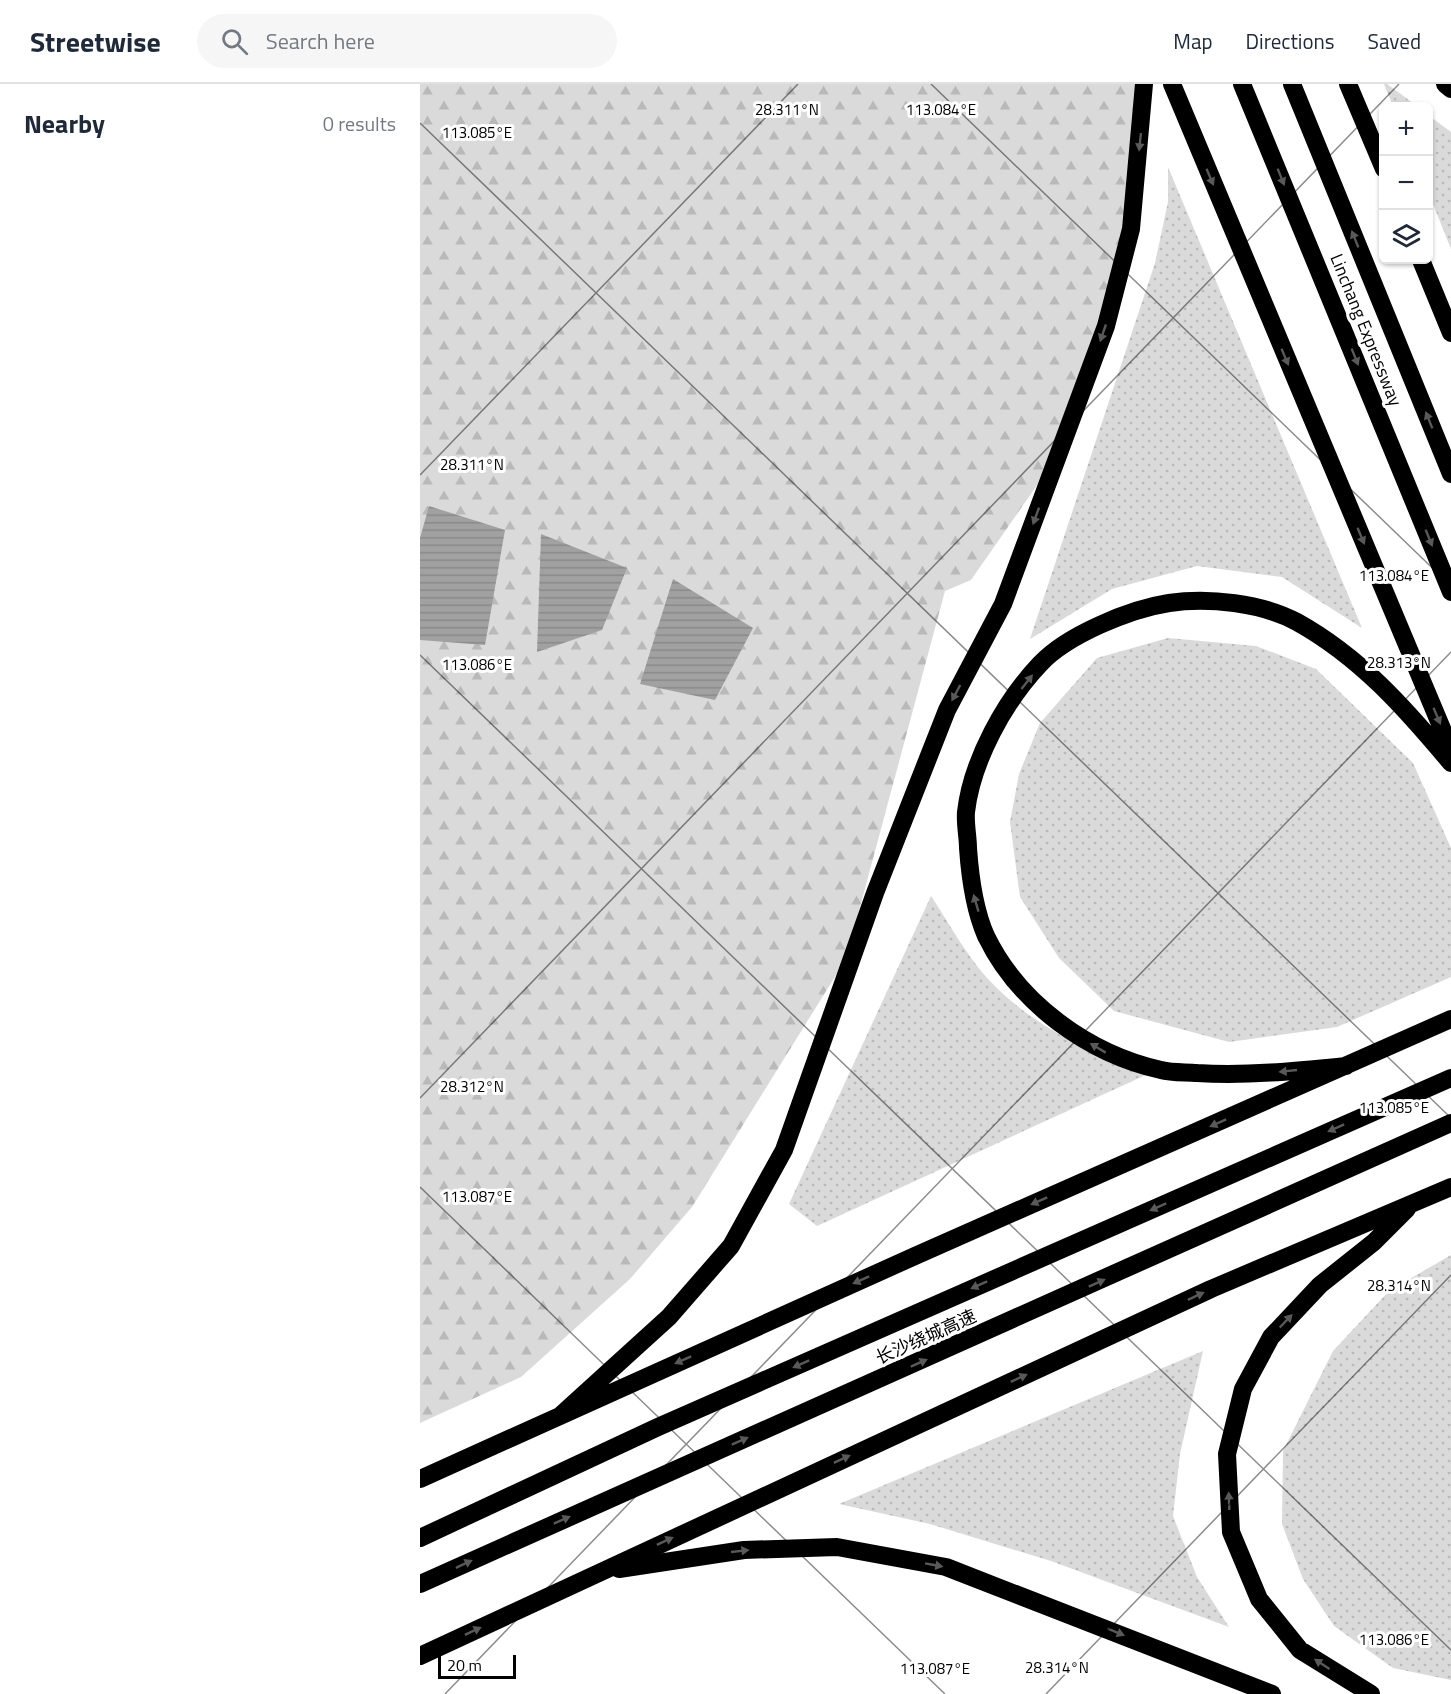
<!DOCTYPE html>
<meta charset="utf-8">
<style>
body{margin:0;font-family:"Titillium Web","Noto Sans SC",sans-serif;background:#f6f6f7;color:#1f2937}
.controls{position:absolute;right:18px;top:18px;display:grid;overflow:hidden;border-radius:9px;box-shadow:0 2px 4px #0004}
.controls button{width:54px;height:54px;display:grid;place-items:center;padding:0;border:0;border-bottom:2px solid #e0e1e3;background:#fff;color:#1f2937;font:30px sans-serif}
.scale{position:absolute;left:18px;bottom:15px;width:78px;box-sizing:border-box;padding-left:6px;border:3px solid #000;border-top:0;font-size:16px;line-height:21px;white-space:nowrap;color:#000;-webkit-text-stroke:4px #fff;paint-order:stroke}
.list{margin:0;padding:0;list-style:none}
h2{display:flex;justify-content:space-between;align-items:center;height:78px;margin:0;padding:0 24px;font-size:26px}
h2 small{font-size:20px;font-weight:400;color:#747a83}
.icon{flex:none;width:33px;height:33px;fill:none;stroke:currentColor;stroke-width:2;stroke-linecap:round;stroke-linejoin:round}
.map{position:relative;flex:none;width:1031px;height:1610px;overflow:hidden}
header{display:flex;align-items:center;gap:36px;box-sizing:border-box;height:84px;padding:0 30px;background:#fff;border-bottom:2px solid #e0e1e3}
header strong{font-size:28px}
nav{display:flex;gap:33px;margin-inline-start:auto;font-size:21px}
.search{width:420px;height:54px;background:#f6f6f7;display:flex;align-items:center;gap:15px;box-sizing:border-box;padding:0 21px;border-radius:33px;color:#747a83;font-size:22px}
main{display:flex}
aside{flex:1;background:#fff}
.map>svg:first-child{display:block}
.grass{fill:url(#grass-dots)}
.forest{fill:url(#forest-firs)}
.water{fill:url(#water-rules)}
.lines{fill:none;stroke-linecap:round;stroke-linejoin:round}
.highway{stroke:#000;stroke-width:18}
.oneway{fill:#595959}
.ticks{fill:none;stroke:#000;stroke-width:1.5;stroke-opacity:0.45}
.labels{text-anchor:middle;stroke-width:6;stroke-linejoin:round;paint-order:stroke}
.street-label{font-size:18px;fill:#000;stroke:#fff}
.ticks-label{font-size:15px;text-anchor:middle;fill:#000;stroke:#fff;stroke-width:6;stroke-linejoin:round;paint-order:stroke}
</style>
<header>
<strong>Streetwise</strong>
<div class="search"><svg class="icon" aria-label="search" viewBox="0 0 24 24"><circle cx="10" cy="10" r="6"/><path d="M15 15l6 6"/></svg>Search here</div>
<nav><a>Map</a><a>Directions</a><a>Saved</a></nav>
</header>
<main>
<aside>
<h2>Nearby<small>0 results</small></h2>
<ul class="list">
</ul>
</aside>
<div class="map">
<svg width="1031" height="1610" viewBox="0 0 1031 1610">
<defs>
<pattern id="grass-dots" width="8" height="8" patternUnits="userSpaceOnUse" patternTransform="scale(1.5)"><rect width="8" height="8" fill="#dadada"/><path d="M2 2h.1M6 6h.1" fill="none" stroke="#b9b9b9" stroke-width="1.8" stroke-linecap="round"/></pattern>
<pattern id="forest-firs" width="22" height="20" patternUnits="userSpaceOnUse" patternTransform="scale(1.5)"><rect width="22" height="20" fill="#dadada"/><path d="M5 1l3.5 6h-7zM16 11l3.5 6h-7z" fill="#b9b9b9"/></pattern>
<pattern id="water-rules" width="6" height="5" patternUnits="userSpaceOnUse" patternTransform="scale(1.5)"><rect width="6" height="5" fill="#a1a1a1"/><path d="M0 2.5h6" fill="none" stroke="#898989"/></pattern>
</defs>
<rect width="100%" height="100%" fill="#fff"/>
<path class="grass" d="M964,0H967L997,22H973Z
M1008,31L1031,48V165L1009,110Z
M748,83L942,544L862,493L777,482L692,505L610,555L735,179L748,118Z
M748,554L836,562L896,585L993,679L1031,764V893L917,943L809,958L694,927L639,874L600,813L590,738L599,690L620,639L677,574Z
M511,812C529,839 546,871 568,895C613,943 668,967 728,990L397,1142L369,1120Z
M1031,1171V1596L973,1584L914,1542L883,1495L862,1440L863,1367L913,1267L969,1207Z
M783,1267L760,1370L753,1432L777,1493L809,1543L631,1477L510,1440L419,1420Z"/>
<path class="forest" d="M0,0H724L711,145L638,371L551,496L525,507L426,875L272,1123L210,1195L101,1293L0,1339Z"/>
<path class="water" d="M9,422L85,446L65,561L0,556V454Z
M121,450L207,484L182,546L117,568Z
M253,495L333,544L295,616L220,600Z"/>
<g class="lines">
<path class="highway" d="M752,0L1031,666
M822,0L1031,508
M872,0L1031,390
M928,0L964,85
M1025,0L1031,5
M1001,176L1031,249
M926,982C876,987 827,992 777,989C765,988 752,989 741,986C669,970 599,920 566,852C554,825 550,793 548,764C548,753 545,740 546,728C552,676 585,617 620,580C647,551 710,525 749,519C788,513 842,519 877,538C940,573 985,624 1031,679
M140,1332L249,1233L311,1162L364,1066L455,809L527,626L583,520L686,242L711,145L724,0
M0,1395L495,1172L1031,935
M0,1454L238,1343L1031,994
M199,1485L324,1466L417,1463L526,1483L852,1610
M0,1500L1031,1039
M0,1572L791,1205L1031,1103
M951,1610L880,1566L839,1515L811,1448L807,1370L823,1305L851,1253L900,1201L954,1158L987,1125"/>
</g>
<defs><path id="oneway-solid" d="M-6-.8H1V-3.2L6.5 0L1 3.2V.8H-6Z" transform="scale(1.5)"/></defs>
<g class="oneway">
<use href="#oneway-solid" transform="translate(720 58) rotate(96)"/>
<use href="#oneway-solid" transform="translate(790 93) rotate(67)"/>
<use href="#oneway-solid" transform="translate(861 93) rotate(68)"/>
<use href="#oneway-solid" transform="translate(935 155) rotate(-112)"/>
<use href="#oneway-solid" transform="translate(683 249) rotate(109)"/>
<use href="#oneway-solid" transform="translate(865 273) rotate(67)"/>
<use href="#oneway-solid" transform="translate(935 273) rotate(68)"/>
<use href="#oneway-solid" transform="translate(1009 336) rotate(-112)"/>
<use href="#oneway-solid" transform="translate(616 432) rotate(110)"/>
<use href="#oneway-solid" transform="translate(941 452) rotate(67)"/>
<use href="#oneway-solid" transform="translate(1009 454) rotate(68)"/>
<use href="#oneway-solid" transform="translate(607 598) rotate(-52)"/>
<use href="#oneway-solid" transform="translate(536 609) rotate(118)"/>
<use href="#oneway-solid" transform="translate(1017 632) rotate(67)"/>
<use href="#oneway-solid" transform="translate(556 819) rotate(-106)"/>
<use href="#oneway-solid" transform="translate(678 964) rotate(-149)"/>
<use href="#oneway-solid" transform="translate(868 987) rotate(174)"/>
<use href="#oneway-solid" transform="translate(798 1039) rotate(156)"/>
<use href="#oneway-solid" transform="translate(916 1044) rotate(156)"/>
<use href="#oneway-solid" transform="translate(619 1117) rotate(156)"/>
<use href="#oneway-solid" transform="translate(738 1123) rotate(156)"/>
<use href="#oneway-solid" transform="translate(441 1196) rotate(156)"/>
<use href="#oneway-solid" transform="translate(677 1199) rotate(-24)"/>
<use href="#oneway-solid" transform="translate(559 1201) rotate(156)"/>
<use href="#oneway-solid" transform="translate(776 1212) rotate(-25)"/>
<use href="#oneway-solid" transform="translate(866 1237) rotate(-46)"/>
<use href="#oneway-solid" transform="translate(263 1276) rotate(156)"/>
<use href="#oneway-solid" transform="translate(499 1279) rotate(-24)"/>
<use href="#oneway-solid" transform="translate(381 1280) rotate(156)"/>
<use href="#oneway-solid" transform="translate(599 1294) rotate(-25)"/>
<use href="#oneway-solid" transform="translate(320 1357) rotate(-24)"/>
<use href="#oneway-solid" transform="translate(422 1375) rotate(-25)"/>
<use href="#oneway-solid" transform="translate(809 1417) rotate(-92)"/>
<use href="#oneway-solid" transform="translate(142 1436) rotate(-24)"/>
<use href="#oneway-solid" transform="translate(245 1457) rotate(-25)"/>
<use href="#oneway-solid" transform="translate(320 1467) rotate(-6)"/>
<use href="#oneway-solid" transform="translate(44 1480) rotate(-25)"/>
<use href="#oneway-solid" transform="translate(514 1481) rotate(10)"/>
<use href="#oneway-solid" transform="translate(53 1547) rotate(-25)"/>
<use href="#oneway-solid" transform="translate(696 1548) rotate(22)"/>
<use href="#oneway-solid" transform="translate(902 1580) rotate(-147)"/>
</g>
<path class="ticks" d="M511,0L1031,502M0,39L1031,1034M0,391L378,0M0,571L1031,1566M0,1014L979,0M0,1103L525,1610M25,1610L1031,568M626,1610L1031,1191"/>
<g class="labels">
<g class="street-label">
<text transform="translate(946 246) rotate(68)" y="6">Linchang Expressway</text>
<text transform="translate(506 1253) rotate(-24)" y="6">长沙绕城高速</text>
</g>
</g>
<g class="ticks-label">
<text x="521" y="31">113.084°E</text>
<text x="367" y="31">28.311°N</text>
<text x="57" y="54">113.085°E</text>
<text x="52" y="386">28.311°N</text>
<text x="974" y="497">113.084°E</text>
<text x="979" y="584">28.313°N</text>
<text x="57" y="586">113.086°E</text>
<text x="52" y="1008">28.312°N</text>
<text x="974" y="1029">113.085°E</text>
<text x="57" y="1118">113.087°E</text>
<text x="979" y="1207">28.314°N</text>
<text x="974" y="1561">113.086°E</text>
<text x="637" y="1589">28.314°N</text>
<text x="515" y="1590">113.087°E</text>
</g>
</svg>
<div class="controls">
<button>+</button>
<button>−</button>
<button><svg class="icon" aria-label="layers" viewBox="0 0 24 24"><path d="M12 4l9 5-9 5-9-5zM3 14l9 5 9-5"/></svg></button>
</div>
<div class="scale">20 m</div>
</div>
</main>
